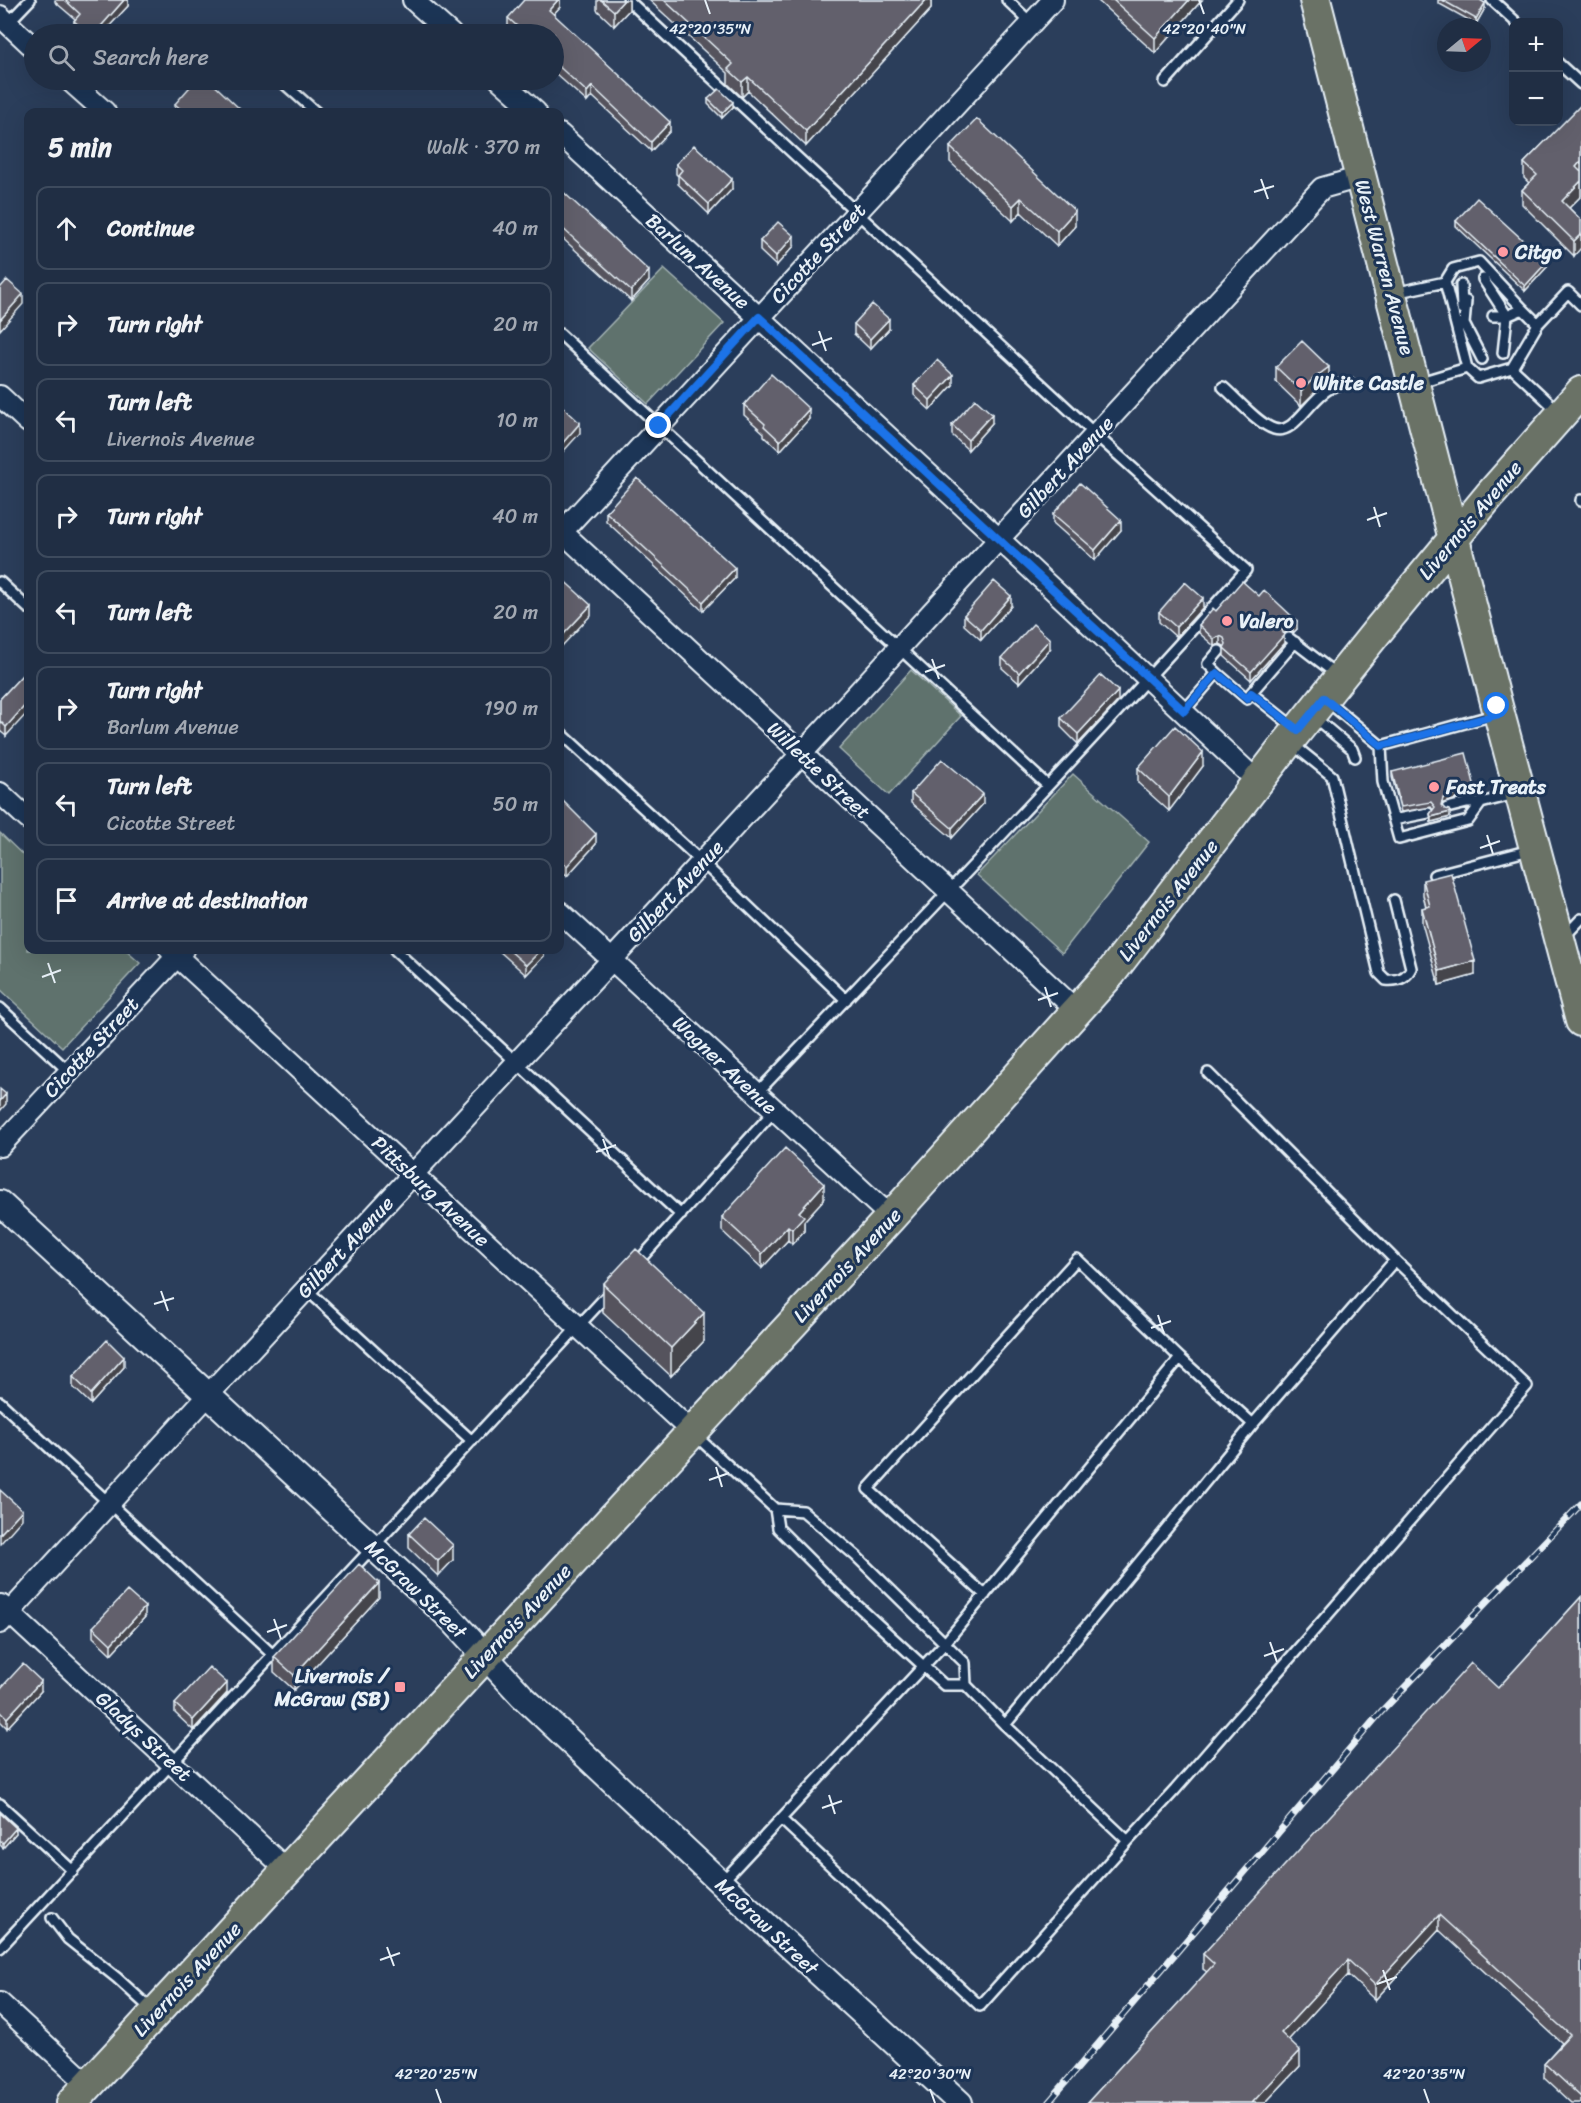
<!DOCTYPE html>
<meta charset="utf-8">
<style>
body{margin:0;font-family:Sriracha,sans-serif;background:#28364b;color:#f1f3f6}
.controls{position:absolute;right:18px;top:18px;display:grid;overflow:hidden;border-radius:12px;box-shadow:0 6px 24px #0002}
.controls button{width:54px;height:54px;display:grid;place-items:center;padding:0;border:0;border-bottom:2px solid #3d4a5d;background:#202e44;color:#f1f3f6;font:30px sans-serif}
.compass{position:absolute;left:1437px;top:18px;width:54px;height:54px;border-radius:50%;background:#202e44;box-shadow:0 6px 24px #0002;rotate:71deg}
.stop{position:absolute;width:18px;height:18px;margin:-14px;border:4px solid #1a73e8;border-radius:50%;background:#fff}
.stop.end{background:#1a73e8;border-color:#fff;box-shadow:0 2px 6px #0008}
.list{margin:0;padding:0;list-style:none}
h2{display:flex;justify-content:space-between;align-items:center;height:78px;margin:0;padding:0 24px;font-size:26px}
h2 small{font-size:20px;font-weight:400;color:#a2a8b2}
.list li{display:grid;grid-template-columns:39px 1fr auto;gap:18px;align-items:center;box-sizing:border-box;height:84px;margin:0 12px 12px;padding:0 12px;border:2px solid #3d4a5d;border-radius:12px}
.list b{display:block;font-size:22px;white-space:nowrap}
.list p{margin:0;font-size:20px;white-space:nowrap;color:#a2a8b2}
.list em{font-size:20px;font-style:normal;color:#a2a8b2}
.icon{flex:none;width:33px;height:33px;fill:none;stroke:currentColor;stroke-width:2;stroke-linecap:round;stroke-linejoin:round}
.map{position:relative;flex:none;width:1581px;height:2103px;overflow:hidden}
.search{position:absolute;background:#202e44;box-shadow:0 6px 24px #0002;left:24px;top:24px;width:540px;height:66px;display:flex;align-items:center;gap:15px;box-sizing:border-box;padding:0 21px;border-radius:33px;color:#a2a8b2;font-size:22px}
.panel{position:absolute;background:#202e44;box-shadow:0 6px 24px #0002;left:24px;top:108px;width:540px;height:846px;border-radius:12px}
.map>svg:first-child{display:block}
.green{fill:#5e726d;stroke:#a3b2b2;stroke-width:1.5}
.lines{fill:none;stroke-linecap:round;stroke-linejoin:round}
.service-casing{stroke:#e8f1f8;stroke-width:14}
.minor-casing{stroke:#e8f1f8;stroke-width:24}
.tertiary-casing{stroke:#e8f1f8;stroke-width:28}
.primary-casing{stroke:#e8f1f8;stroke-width:34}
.service{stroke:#1d3557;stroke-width:9}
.minor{stroke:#1d3557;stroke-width:20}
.tertiary{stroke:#1d3557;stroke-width:24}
.primary{stroke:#6a7266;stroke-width:30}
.rail-casing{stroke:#e8f1f8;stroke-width:7}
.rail{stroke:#1d3557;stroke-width:4.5;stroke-dasharray:14;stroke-linecap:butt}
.wall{fill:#54535d;stroke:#e8f1f8;stroke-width:1.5}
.shaded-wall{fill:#45444c;stroke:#e8f1f8;stroke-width:1.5}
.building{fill:#62616c;stroke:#e8f1f8;stroke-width:1.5}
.route{stroke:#1a73e8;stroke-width:8}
.ticks{fill:none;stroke:#e8f1f8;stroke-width:2}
.poi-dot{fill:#ff9aa2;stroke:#1d3557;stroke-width:2}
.labels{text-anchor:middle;stroke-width:6;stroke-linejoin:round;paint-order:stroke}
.poi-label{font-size:20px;font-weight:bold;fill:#e8f1f8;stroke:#1d3557;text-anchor:start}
.street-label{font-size:20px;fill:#e8f1f8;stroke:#1d3557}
.ticks-label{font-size:15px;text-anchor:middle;fill:#e8f1f8;stroke:#1d3557;stroke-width:6;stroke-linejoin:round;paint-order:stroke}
</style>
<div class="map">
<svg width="1581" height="2103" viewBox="0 0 1581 2103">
<rect width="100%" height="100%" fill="#2b3e5b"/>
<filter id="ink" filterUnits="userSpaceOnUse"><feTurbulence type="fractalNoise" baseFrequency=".0167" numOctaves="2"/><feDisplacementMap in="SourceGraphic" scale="12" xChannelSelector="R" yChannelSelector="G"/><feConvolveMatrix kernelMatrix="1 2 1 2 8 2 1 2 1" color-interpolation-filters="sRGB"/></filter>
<g filter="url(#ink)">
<path class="green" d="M664,269L724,323L648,404L588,348Z
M911,670L961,716L889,795L839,749Z
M1073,774L1149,842L1062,953L977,875Z
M0,833L28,860V950H125L140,963L62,1047L0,989Z"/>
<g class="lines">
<defs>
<path id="service" d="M628,0L1095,434L1246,570C1087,748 921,920 757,1093
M1007,0L1031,23
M1492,0L1516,22
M8,23L30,0
M1558,63L1581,84
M280,80L316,112
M1165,82L1238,0
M1483,279L1507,316L1503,353
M1445,282L1453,269L1479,262L1523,309
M1461,285L1462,309
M1394,293L1445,282L1467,368L1417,383
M1466,301L1464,324L1482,359
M1493,316H1507L1523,309L1538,324
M560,334L1048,786
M1467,368L1478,378L1512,368
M1223,387C1236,398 1258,424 1274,429C1300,437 1314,380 1350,384
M1559,412L1512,368L1538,324L1568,292L1581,305
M1581,500V501
M0,582L28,608
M1289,638L1336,674
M1295,642L1251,693L1296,729
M1217,673L1247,699L1251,693
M1327,701L1381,746L1383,782L1399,839L1468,821L1481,803L1515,794
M1184,711L1217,673L1208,664L1219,651
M1314,717L1352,749L1355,757
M560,732L702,862L846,1000
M1291,743L1332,776L1379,973L1386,980C1397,981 1406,979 1411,968L1394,900
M1381,746L1494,715
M1447,808L1467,803H1481
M1392,815L1398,819L1428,813
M1434,875L1530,850
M1564,937L1581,919
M395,950L681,1215
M0,1008L68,1071
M635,1265L775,1110
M306,1289L472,1441
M0,1402L273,1655
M1253,1424L1395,1260
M694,1434L775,1509L803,1511L856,1556L965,1663L966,1685H944L835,1585L778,1528L775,1509
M966,1685L1005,1725L1253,1424L1180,1358
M0,1804L73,1871
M781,1819L980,2006L1128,1841L1005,1725
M1128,1841L1175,1790L1527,1386L1395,1260L1208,1073
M722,1882L945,1643L1180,1358L1077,1259L868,1489L985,1595
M52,1918L68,1939L117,1978L152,2010
M0,1948L611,1291"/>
<path id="minor" d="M413,0L451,34
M0,16L34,48
M69,80L105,112
M500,80L536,112
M560,134L1013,552L1258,782
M0,396L28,422
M560,530L787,740L1077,1011
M560,534L1053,0
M0,793L28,819
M560,912L891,1217
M170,950L692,1432
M0,1146L183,950
M1,1605L287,1870
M0,1623L221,1381L596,977L1322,188L1361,177
M0,2003L89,2085"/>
<path id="tertiary" d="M0,1203L452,1620L522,1696L721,1883L960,2103"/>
<path id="primary" d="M1315,0L1497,706L1581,1021
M72,2103L891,1217L1110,974L1289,741L1375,634L1489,496L1581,392"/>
</defs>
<use href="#service" class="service-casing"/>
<use href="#minor" class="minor-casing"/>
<use href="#tertiary" class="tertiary-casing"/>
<use href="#primary" class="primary-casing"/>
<use href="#service" class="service"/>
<use href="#minor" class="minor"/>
<use href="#tertiary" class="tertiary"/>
<use href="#primary" class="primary"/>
<defs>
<path id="rail" d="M1048,2103L1381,1712L1581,1504"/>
</defs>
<use href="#rail" class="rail-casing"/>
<use href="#rail" class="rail"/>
</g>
<path class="wall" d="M55,0H128V6L102,34H79L74,30V21L75,19L55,2Z
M560,0V7L553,14L670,131L651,151L592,96L587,102L555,73V62L554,60V34H515L508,28V18Z
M597,0H629V10L614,26L597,10Z
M649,0H931V9L806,146L748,91L742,97L728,84V73Z
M1097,0H1202L1155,53Z
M1438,0H1480L1485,8L1476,24L1438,3Z
M708,99L733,107L722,118L708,104Z
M175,104L243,112H175Z
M1581,105V196L1569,208L1581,220L1574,256L1522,204V190L1529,183L1524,178V163Z
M950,147L1075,226L1057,246L1021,212L1013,221L950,162Z
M676,164L732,189L709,214L678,184V176L676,174Z
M560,189L649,281L631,301L560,236Z
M1456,221L1547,267L1525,291L1456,226Z
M760,241L794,246L776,266L760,251Z
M854,324L889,329L870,349L854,334Z
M1276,367L1329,382L1313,394L1301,406L1276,382Z
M914,385H953L930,410L914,395Z
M744,405L809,419L780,451L764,436V433L744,415Z
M992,423L968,450L952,435V425Z
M606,512L735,578L703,611L606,521Z
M1053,514L1121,530L1095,560L1053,523Z
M1259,596L1297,629L1293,633L1289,631L1284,633V643L1251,680L1224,656V646L1220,644L1214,646L1199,633V625L1216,611Z
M1011,606L981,640L964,625V615Z
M1203,607L1176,637L1159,622V612Z
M1050,649L1019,683L1002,668V658Z
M24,673L6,736L0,731V699Z
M1118,701L1078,744L1061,727V718Z
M1203,766L1169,811L1138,783V768Z
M1392,772L1476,791V796H1466L1443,803L1442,806L1450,817L1431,822L1430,814L1433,810L1431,807L1401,812L1392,777Z
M911,793L983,804L952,838L911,803Z
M560,798L596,844L567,876L560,869Z
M1423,880L1475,975L1439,985L1422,923V908L1426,907L1423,895Z
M498,950H544V956L526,975Z
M824,1199L804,1221V1231L792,1244L788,1240L762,1268L722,1231V1217Z
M603,1284L704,1341L671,1376L603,1313Z
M124,1367L91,1404L73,1387V1377Z
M409,1534L453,1560L438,1576L409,1548Z
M379,1597L294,1690L274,1672V1657Z
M1581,1597V2103H1571L1544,2078V2063L1562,2043L1439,1930L1375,2000L1348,1975L1288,2040L1300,2066L1265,2103H1087L1207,1972L1203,1969V1954L1498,1688Z
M145,1617L111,1654L93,1637V1627Z
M0,1689L41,1691L7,1728L0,1721Z
M227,1693L193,1730L175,1713V1704Z
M0,1813L16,1833L3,1848L0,1845Z"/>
<path class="shaded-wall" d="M124,0H128V6L102,34H94Z
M558,0H560V7L549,19V10Z
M624,0H629V10L614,26V11Z
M926,0H931V9L806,146V131Z
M1189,0H1202L1155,53V38Z
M1485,3V8L1476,24V19Z
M748,77V91L742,97V82Z
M592,86V96L587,102V92Z
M733,102V107L722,118V113Z
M670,122V131L651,151V142Z
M1581,161V176L1576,167Z
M732,179V189L709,214V204Z
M1581,181V196L1562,215V201Z
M1021,198V212L1013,221V206Z
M1075,211V226L1057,246V231Z
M1581,234V248L1574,256V241Z
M794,236V246L776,266V256Z
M1547,262V267L1525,291V286Z
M649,271V281L631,301V291Z
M23,294V304L0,330V320Z
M889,319V329L870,349V339Z
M1329,367V382L1313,394L1301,406V391L1313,379Z
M953,375V385L930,410V400Z
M809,409V419L780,451V441Z
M992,414V423L968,450V440Z
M580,423V433L560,455V446Z
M1121,520V530L1095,560V550Z
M735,568V578L703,611V602Z
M1011,596V606L981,640V630Z
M1203,598V607L1176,637V627Z
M591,605V615L560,648V638Z
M1297,621V629L1293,633V625Z
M1289,623V631L1284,633V643L1251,680V672L1282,630L1284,626Z
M1220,636V644L1214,646V639Z
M1050,639V649L1019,683V673Z
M1118,691V701L1078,744V734Z
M28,702V712L6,736V727Z
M1203,752V766L1169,811V797Z
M1466,791V796L1443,803L1441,810V805L1443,798Z
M983,794V804L952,838V828Z
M1450,812V817L1431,822V817Z
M596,834V844L567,876V866Z
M541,950H544V956L526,975V965Z
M1475,961V975L1439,985V971Z
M6,1094V1104L0,1111V1101Z
M824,1184V1199L804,1221V1231L792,1244V1229L799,1212Z
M788,1226V1240L762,1268V1254Z
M704,1313V1341L671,1376V1348Z
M124,1357V1367L91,1404V1394Z
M22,1510V1519L0,1544V1534Z
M453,1545V1560L438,1576V1561Z
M379,1583V1597L294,1690V1675Z
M145,1607V1617L111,1654V1644Z
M41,1681V1691L7,1728V1718Z
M227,1683V1693L193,1730V1720Z
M16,1828V1833L3,1848V1843Z
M1439,1915V1930L1375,2000V1985Z
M1348,1960V1975L1281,2048V2033Z
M1300,2051V2066L1265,2103H1252Z"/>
<path class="building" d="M65,0H124L94,34H90L74,21L80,14Z
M524,0H558L549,10L670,122L651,142L592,86L587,92L555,63L559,57L554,50V34H536L530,29L526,34L508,18Z
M601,0H624L614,11Z
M664,0H926L806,131L748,77L742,82L728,69L733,64Z
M1113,0H1189L1155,38Z
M1442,0H1480L1485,3L1476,19Z
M152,27L160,34H145Z
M196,80H209L243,112H184L175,104Z
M719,89L733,102L722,113L708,99Z
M1581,105V161L1576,167L1581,172V181L1562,201L1581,220V234L1574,241L1522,190L1537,175L1524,163Z
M977,119L1075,211L1057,231L1021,198L1013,206L950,147Z
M694,145L732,179L709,204L678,175L682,170L676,164Z
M560,189L649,271L631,291L560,226Z
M1477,198L1547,262L1525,286L1456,221Z
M778,222L794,236L776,256L760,241Z
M7,280L23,294L0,320V288Z
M872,304L889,319L870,339L854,324Z
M1302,341L1329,367L1313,379L1301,391L1276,367Z
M937,360L953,375L930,400L914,385Z
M771,374L809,409L780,441L764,426L765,424L744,405Z
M975,399L992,414L968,440L952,425Z
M560,404L580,423L560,446Z
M637,478L735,568L703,602L606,512Z
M1080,483L1121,520L1095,550L1053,514Z
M560,577L591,605L560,638Z
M994,581L1011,596L981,630L964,615Z
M1242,581L1259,596L1264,590L1297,621L1293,625L1289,623L1284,626L1282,630L1284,635L1251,672L1224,648L1226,644L1224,638L1220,636L1214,639L1199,625L1213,608L1216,611Z
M1185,582L1203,598L1176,627L1159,612Z
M1033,624L1050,639L1019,673L1002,658Z
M24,673L28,677V702L6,727L0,721V699Z
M1101,675L1118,691L1078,734L1061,718Z
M1175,726L1203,752L1169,797L1138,768Z
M1466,753L1476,791H1466L1443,798L1441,805L1445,809L1449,810L1450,812L1431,817L1430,814L1435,807L1431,802L1401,807L1392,772Z
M942,759L983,794L952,828L911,793Z
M560,798L596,834L567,866L560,859Z
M1451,873L1475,961L1439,971L1422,908L1430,906L1423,880Z
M509,950H541L526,965Z
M0,1089L6,1094L0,1101Z
M785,1148L824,1184L799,1212L804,1216L792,1229L788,1226L762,1254L722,1217Z
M636,1249L704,1313L671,1348L603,1284Z
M107,1340L124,1357L91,1394L73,1377Z
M0,1490L22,1510L0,1534Z
M424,1518L453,1545L438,1561L409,1534Z
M359,1564L379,1583L294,1675L274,1657Z
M127,1591L145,1607L111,1644L93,1627Z
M1581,1597V2097L1544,2063L1570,2035L1439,1915L1375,1985L1348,1960L1281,2033L1300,2051L1252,2103H1087L1214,1964L1203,1954L1471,1663L1498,1688Z
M23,1664L41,1681L7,1718L0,1711V1689Z
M209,1667L227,1683L193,1720L175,1704Z
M0,1813L16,1828L3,1843L0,1840Z"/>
</g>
<g class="lines" filter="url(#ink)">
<path class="route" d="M659,426L759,317L1184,711L1217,673L1247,699L1251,693L1298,730L1324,698L1381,746L1500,714L1497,706"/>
</g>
<path class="ticks" d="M705,0L710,14M1199,0L1204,14M1261,179L1268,199M1254,192L1274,186M819,331L826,351M812,345L832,338M1374,507L1380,527M1367,520L1387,513M932,659L939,679M925,672L945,665M1487,835L1493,854M1480,848L1500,841M48,963L55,983M42,977L61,970M1045,987L1051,1007M1038,1000L1058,993M603,1139L610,1159M596,1152L616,1145M161,1291L168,1311M154,1304L174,1298M1158,1315L1164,1334M1151,1328L1171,1321M716,1467L722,1487M709,1480L729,1473M274,1619L281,1639M267,1632L287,1625M1270,1642L1277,1662M1264,1656L1284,1649M829,1795L835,1814M822,1808L842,1801M387,1947L394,1966M380,1960L400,1953M1383,1970L1390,1990M1377,1984L1397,1977M436,2089L441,2103M930,2089L935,2103M1424,2089L1429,2103"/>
<g class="poi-dot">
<circle cx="1503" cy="252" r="6"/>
<circle cx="1301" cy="383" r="6"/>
<circle cx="1227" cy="621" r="6"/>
<circle cx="1434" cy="787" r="6"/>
<rect x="394" y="1681" width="12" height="12" rx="3"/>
</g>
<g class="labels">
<g class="poi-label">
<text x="1515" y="259">Citgo</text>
<text x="1313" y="390">White Castle</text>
<text x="1239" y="628">Valero</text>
<text x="1446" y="794">Fast Treats</text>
<text x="388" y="1683" text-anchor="end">Livernois /<tspan x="388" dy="23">McGraw (SB)</tspan></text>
</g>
<g class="street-label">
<text transform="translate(818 253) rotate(-47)" y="7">Cicotte Street</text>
<text transform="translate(698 261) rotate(42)" y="7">Barlum Avenue</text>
<text transform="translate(1385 267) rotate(75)" y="7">West Warren Avenue</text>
<text transform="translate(1065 467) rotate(-47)" y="7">Gilbert Avenue</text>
<text transform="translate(1470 520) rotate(-50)" y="7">Livernois Avenue</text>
<text transform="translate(819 770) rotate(43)" y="7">Willette Street</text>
<text transform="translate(675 891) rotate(-47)" y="7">Gilbert Avenue</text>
<text transform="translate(1168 900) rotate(-52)" y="7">Livernois Avenue</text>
<text transform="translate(91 1047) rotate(-47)" y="7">Cicotte Street</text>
<text transform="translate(725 1065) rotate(43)" y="7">Wagner Avenue</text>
<text transform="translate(431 1191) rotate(43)" y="7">Pittsburg Avenue</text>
<text transform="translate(345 1247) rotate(-47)" y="7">Gilbert Avenue</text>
<text transform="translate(847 1265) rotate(-47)" y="7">Livernois Avenue</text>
<text transform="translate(416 1589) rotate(44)" y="7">McGraw Street</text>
<text transform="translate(517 1621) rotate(-47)" y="7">Livernois Avenue</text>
<text transform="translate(144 1736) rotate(43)" y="7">Gladys Street</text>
<text transform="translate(767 1926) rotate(43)" y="7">McGraw Street</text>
<text transform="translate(187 1979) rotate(-47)" y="7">Livernois Avenue</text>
</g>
</g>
<g class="ticks-label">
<text x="710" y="34">42°20'35"N</text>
<text x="1204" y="34">42°20'40"N</text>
<text x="436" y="2079">42°20'25"N</text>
<text x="930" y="2079">42°20'30"N</text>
<text x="1424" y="2079">42°20'35"N</text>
</g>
</svg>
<div class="controls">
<button>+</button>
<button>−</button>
</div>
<svg class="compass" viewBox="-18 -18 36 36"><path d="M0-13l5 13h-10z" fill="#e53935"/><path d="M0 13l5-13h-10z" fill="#a2a8b2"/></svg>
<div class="stop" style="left:1497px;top:706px"></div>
<div class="stop end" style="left:659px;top:426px"></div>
<div class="search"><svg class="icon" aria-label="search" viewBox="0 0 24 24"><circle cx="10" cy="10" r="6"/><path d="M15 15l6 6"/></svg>Search here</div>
<section class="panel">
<h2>5 min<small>Walk · 370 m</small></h2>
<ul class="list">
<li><svg class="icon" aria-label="ahead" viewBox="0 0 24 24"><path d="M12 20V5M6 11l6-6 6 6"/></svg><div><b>Continue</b></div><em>40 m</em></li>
<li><svg class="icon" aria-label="right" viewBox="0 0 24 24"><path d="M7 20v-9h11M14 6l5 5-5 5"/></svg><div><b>Turn right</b></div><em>20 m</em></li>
<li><svg class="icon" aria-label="left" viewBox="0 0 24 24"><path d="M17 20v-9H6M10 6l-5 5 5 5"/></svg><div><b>Turn left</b><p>Livernois Avenue</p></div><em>10 m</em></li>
<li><svg class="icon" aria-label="right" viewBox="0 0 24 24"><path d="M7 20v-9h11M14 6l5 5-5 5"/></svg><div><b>Turn right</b></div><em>40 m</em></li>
<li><svg class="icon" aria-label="left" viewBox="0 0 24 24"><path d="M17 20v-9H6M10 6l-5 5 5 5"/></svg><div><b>Turn left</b></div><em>20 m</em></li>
<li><svg class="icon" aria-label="right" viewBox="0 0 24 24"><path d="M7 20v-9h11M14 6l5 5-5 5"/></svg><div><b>Turn right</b><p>Barlum Avenue</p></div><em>190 m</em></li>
<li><svg class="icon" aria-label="left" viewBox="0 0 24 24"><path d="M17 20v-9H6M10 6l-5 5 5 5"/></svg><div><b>Turn left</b><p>Cicotte Street</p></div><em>50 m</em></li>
<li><svg class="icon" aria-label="arrive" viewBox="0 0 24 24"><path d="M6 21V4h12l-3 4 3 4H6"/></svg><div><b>Arrive at destination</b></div></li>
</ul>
</section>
</div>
